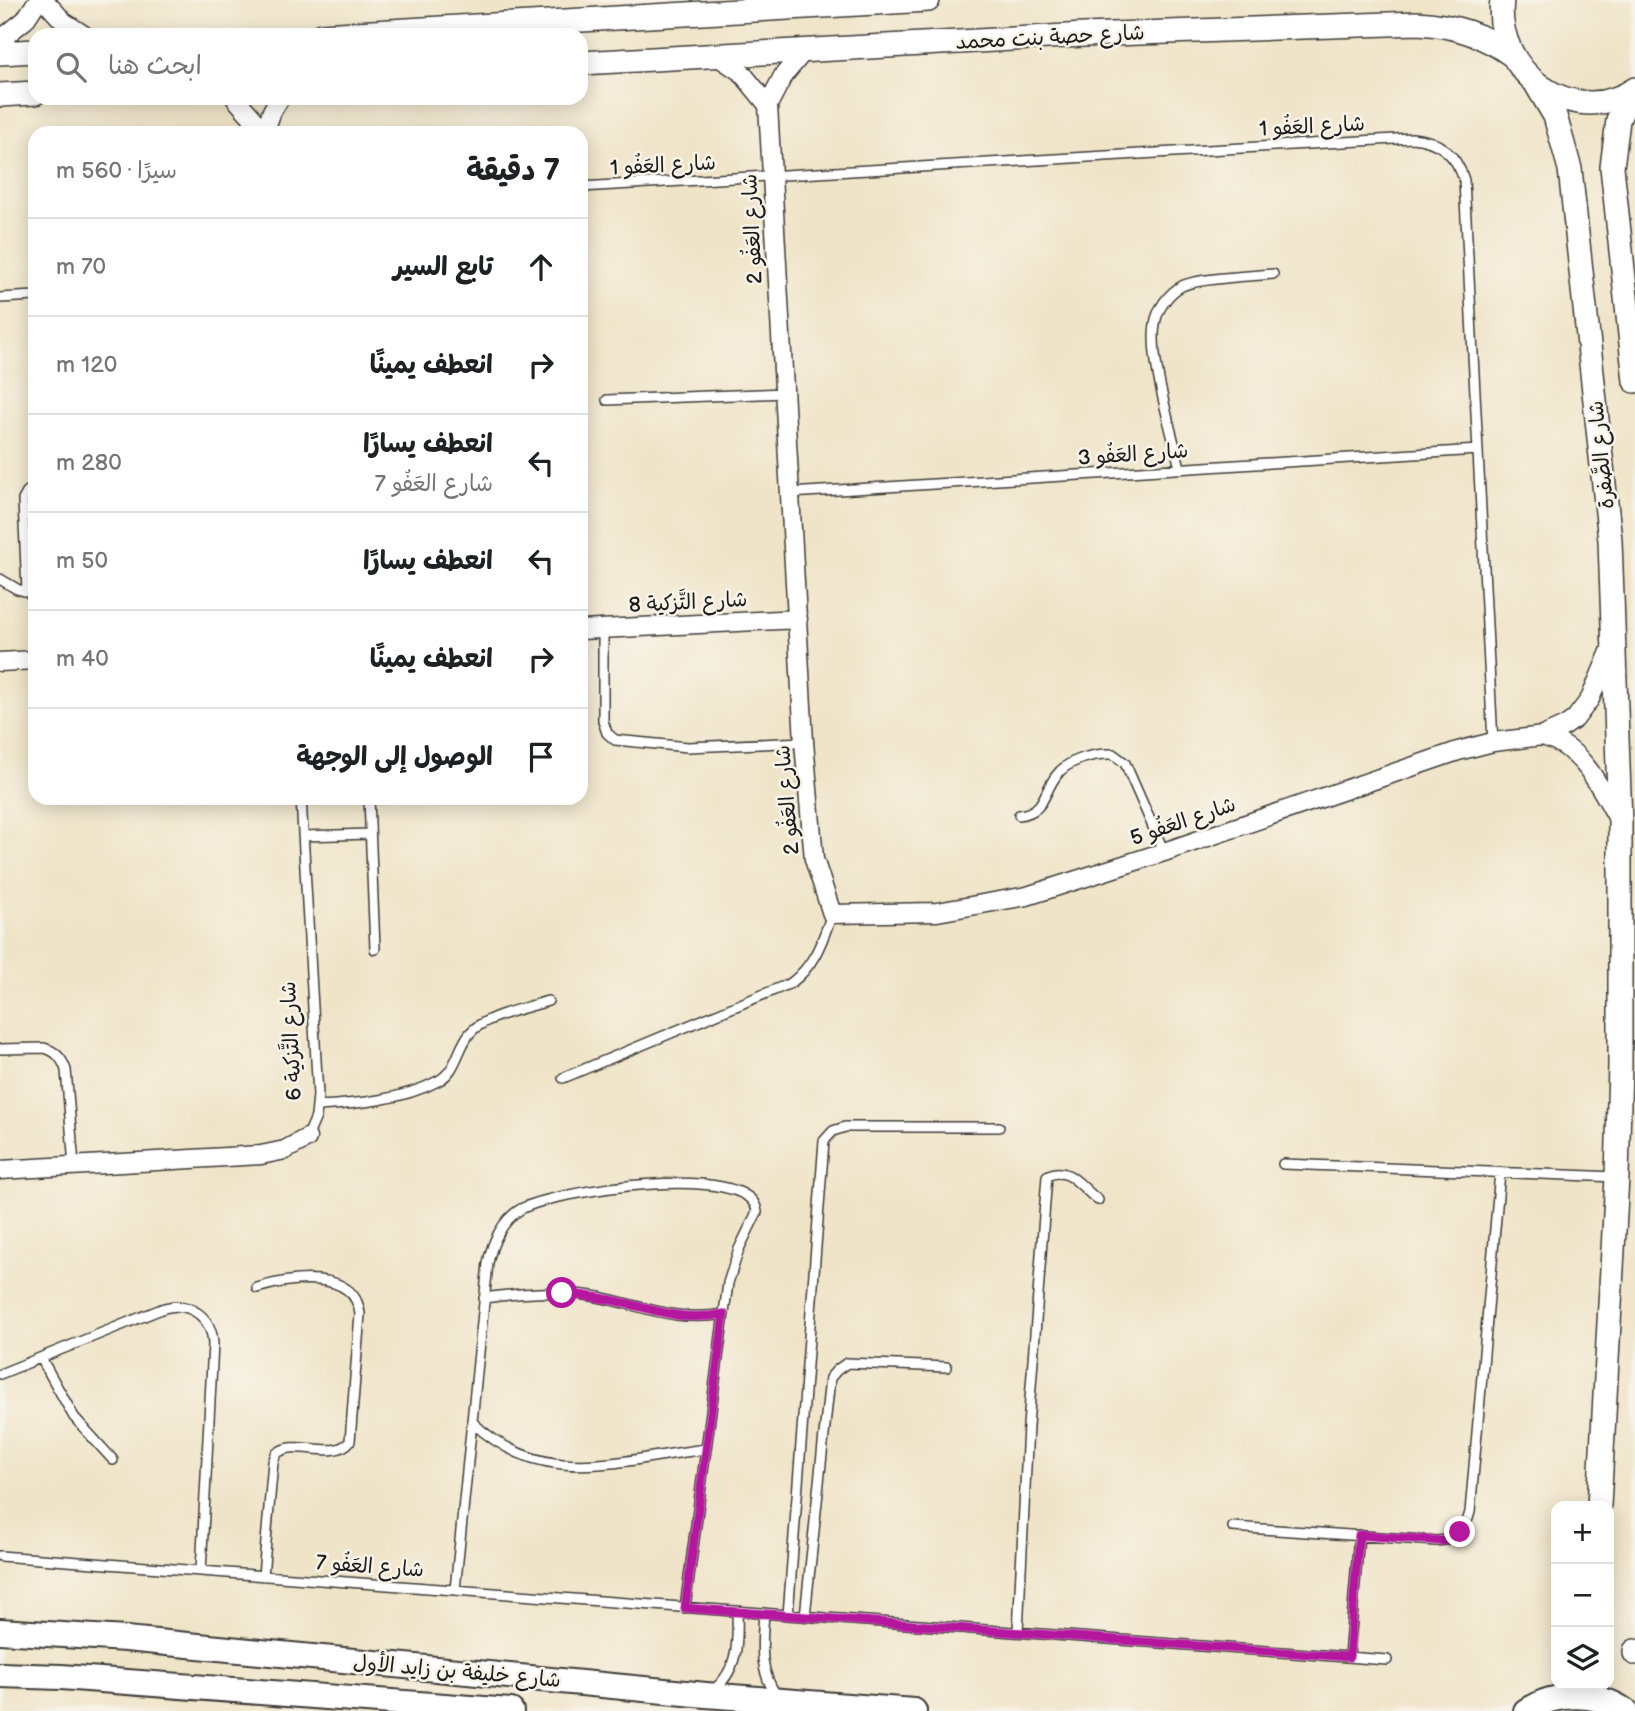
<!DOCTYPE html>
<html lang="ar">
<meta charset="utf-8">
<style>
body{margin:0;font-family:"Balsamiq Sans","Playpen Sans Arabic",sans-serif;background:#f2f2f2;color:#202124;direction:rtl}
.controls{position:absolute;right:21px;bottom:21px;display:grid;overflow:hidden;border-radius:14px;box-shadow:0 4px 18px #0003}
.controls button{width:63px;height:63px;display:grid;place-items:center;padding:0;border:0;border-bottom:2px solid #e0e0e0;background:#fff;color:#202124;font:35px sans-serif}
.stop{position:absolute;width:21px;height:21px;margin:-16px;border:5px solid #b5179e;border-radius:50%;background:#fff}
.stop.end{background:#b5179e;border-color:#fff;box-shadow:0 2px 7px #0008}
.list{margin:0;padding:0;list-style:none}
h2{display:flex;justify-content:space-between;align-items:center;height:91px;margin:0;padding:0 28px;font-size:30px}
h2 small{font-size:23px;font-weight:400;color:#757577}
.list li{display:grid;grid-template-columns:46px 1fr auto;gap:21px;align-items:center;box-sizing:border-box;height:98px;padding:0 28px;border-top:2px solid #e0e0e0}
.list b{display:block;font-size:26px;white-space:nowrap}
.list p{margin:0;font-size:23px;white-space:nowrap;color:#757577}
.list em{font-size:23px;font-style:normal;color:#757577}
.icon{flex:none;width:38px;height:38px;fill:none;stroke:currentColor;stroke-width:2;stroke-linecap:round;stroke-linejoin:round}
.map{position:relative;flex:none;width:1635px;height:1711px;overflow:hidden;direction:ltr}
.search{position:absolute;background:#fff;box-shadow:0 4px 18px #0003;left:28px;top:28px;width:560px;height:77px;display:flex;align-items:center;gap:18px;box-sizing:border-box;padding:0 24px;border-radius:21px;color:#757577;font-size:26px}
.panel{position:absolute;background:#fff;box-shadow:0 4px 18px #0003;left:28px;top:126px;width:560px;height:679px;border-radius:21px;direction:rtl}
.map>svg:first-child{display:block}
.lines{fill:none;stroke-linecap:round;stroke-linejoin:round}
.service-casing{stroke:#3c3a36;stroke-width:12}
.minor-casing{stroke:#3c3a36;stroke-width:21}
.tertiary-casing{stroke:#3c3a36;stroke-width:26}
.secondary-casing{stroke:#3c3a36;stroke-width:28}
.service{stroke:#fff;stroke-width:9}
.minor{stroke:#fff;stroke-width:18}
.tertiary{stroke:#fff;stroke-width:23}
.secondary{stroke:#fff;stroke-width:24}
.route{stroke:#b5179e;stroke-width:9}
.labels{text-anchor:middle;stroke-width:5;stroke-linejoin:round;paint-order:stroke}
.street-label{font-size:21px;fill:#1c1c1c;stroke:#f7f3e8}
</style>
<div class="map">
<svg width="1635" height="1711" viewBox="0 0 1635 1711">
<rect width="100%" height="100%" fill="#f7f3e8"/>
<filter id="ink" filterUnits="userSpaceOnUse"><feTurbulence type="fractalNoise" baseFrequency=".0143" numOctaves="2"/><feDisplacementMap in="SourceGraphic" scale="14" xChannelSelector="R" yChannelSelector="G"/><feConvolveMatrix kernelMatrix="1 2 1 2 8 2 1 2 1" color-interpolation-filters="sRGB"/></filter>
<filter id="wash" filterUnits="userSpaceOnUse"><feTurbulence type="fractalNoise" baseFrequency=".00686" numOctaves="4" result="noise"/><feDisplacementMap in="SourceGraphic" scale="28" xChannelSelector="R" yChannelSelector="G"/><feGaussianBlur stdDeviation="1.57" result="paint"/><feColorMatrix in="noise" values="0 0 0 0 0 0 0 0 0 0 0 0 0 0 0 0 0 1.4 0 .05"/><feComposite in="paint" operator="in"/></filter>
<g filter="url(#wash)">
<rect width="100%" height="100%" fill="#f0e4c8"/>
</g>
<g filter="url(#ink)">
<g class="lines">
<defs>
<path id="service" d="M581,187L1412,138C1439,140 1456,154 1464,180L1493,742
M0,298L35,296
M607,400L785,393
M1180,468C1172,431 1149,359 1155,324C1157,310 1168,293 1182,286C1196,278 1254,276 1273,274
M790,493L1478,450
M0,579L17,589L35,594
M27,592L23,500L28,491L35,487
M603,629V721L607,733L615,740L688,747L804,742
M301,798L318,1095L316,1117L307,1138
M369,798L375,949
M1019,815C1045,812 1043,793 1056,776C1067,760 1094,753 1113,754L1125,763L1164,852
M303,836L370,834
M0,1049L44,1048C56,1051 62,1058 66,1070L74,1165
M563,1078L791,983C815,965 822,941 832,914
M318,1106C357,1104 402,1100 438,1081C457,1071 457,1049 470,1033C484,1016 526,1008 548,1001
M1283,1164L1617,1177
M257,1288C288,1279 355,1267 360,1314L350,1441C333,1462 296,1437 276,1454L273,1462L263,1576
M484,1298C520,1293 556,1290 592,1296C640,1304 674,1323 724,1314
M41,1358L74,1417L113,1460
M0,1374L164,1308C190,1301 212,1317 213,1344L201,1571
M472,1422C543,1489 618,1460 705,1449
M1233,1527L1437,1541C1455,1540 1466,1529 1470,1512L1500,1172
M0,1556L1387,1660
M455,1590L488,1263C492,1243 502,1220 521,1209C553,1191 753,1160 757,1212L739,1249L728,1283L685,1608
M764,1613C762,1643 758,1672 778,1697
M788,1615L824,1141L833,1131L845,1127H999
M805,1616L830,1378L837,1370L847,1363L947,1367
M1018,1632L1028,1426L1047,1176C1069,1164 1082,1189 1098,1200
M1349,1657L1359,1535
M711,1692C739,1671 738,1642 737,1611"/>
<path id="minor" d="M44,0L64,22L84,35
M0,40L25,20L38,0
M804,51L783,76L768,105L804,742L814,859L832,914L937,912L1027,896L1164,852L1458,751L1493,742L1543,736L1565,726L1575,719L1590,699L1612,647
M717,56L741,72L768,105
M235,98L251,116L261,133
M264,133L272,111L280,98
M581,630L798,619
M0,662L35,660
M1543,736C1584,748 1600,788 1620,822
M0,1170L261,1155L285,1150L307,1138"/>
<path id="tertiary" d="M1502,0C1493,71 1572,131 1635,89
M321,35L928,0
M0,53L35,51
M581,63L1084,35L1417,23C1454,25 1482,34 1512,55
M1536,84L1555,116L1570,169L1610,540L1620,822V1065L1617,1177L1599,1506
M1630,92L1618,120L1612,167L1635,381
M0,95L35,93
M1635,1651V1653"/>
<path id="secondary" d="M0,1631L126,1639L706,1695L914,1711
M0,1675L61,1677L511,1711
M1526,1711C1555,1692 1596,1691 1625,1711"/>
</defs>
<use href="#service" class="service-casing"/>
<use href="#minor" class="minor-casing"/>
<use href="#tertiary" class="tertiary-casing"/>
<use href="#secondary" class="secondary-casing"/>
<use href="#service" class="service"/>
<use href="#minor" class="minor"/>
<use href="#tertiary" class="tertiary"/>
<use href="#secondary" class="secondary"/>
</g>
</g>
<g class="lines" filter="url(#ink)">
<path class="route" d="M562,1293C580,1295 598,1297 616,1301C658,1310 680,1322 724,1314L685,1608L1349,1657L1359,1535L1443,1541L1460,1532"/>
</g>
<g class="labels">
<g class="street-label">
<text transform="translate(1050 37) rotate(-3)" y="7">شارع حصة بنت محمد</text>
<text transform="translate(1312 126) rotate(-3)" y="7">شارع العَفُو 1</text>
<text transform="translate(663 165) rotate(-3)" y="7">شارع العَفُو 1</text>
<text transform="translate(752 229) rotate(-93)" y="7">شارع العَفُو 2</text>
<text transform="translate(1133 454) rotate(-4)" y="7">شارع العَفُو 3</text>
<text transform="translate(1601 455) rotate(-96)" y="7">شارع الصَّفرة</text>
<text transform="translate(688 602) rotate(-3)" y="7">شارع التَّزكية 8</text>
<text transform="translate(787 800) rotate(-95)" y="7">شارع العَفُو 2</text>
<text transform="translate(1183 821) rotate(-19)" y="7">شارع العَفُو 5</text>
<text transform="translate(291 1041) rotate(-93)" y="7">شارع التَّزكية 6</text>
<text transform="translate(370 1566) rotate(4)" y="7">شارع العَفُو 7</text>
<text transform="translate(457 1671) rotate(5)" y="7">شارع خليفة بن زايد الأول</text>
</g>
</g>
</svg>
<div class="controls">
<button>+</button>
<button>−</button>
<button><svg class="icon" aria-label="layers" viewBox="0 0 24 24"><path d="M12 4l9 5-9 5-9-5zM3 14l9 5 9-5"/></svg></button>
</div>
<div class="stop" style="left:562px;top:1293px"></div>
<div class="stop end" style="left:1460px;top:1532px"></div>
<div class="search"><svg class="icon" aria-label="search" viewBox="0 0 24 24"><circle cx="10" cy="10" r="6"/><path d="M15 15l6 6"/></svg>ابحث هنا</div>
<section class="panel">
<h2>7 دقيقة<small>سيرًا · 560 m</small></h2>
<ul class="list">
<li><svg class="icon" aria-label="ahead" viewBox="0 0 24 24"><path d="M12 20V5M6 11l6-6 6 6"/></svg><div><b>تابع السير</b></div><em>70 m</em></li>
<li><svg class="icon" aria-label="right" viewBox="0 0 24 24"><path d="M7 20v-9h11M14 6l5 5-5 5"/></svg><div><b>انعطف يمينًا</b></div><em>120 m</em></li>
<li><svg class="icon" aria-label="left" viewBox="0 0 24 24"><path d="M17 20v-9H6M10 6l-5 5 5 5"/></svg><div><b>انعطف يسارًا</b><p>شارع العَفُو 7</p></div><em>280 m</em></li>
<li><svg class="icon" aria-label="left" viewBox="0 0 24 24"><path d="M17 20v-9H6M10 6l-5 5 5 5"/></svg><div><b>انعطف يسارًا</b></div><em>50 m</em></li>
<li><svg class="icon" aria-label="right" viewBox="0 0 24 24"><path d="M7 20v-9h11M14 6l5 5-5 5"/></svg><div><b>انعطف يمينًا</b></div><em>40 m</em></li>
<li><svg class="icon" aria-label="arrive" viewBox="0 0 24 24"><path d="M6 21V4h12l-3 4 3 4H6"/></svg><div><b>الوصول إلى الوجهة</b></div></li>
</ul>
</section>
</div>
